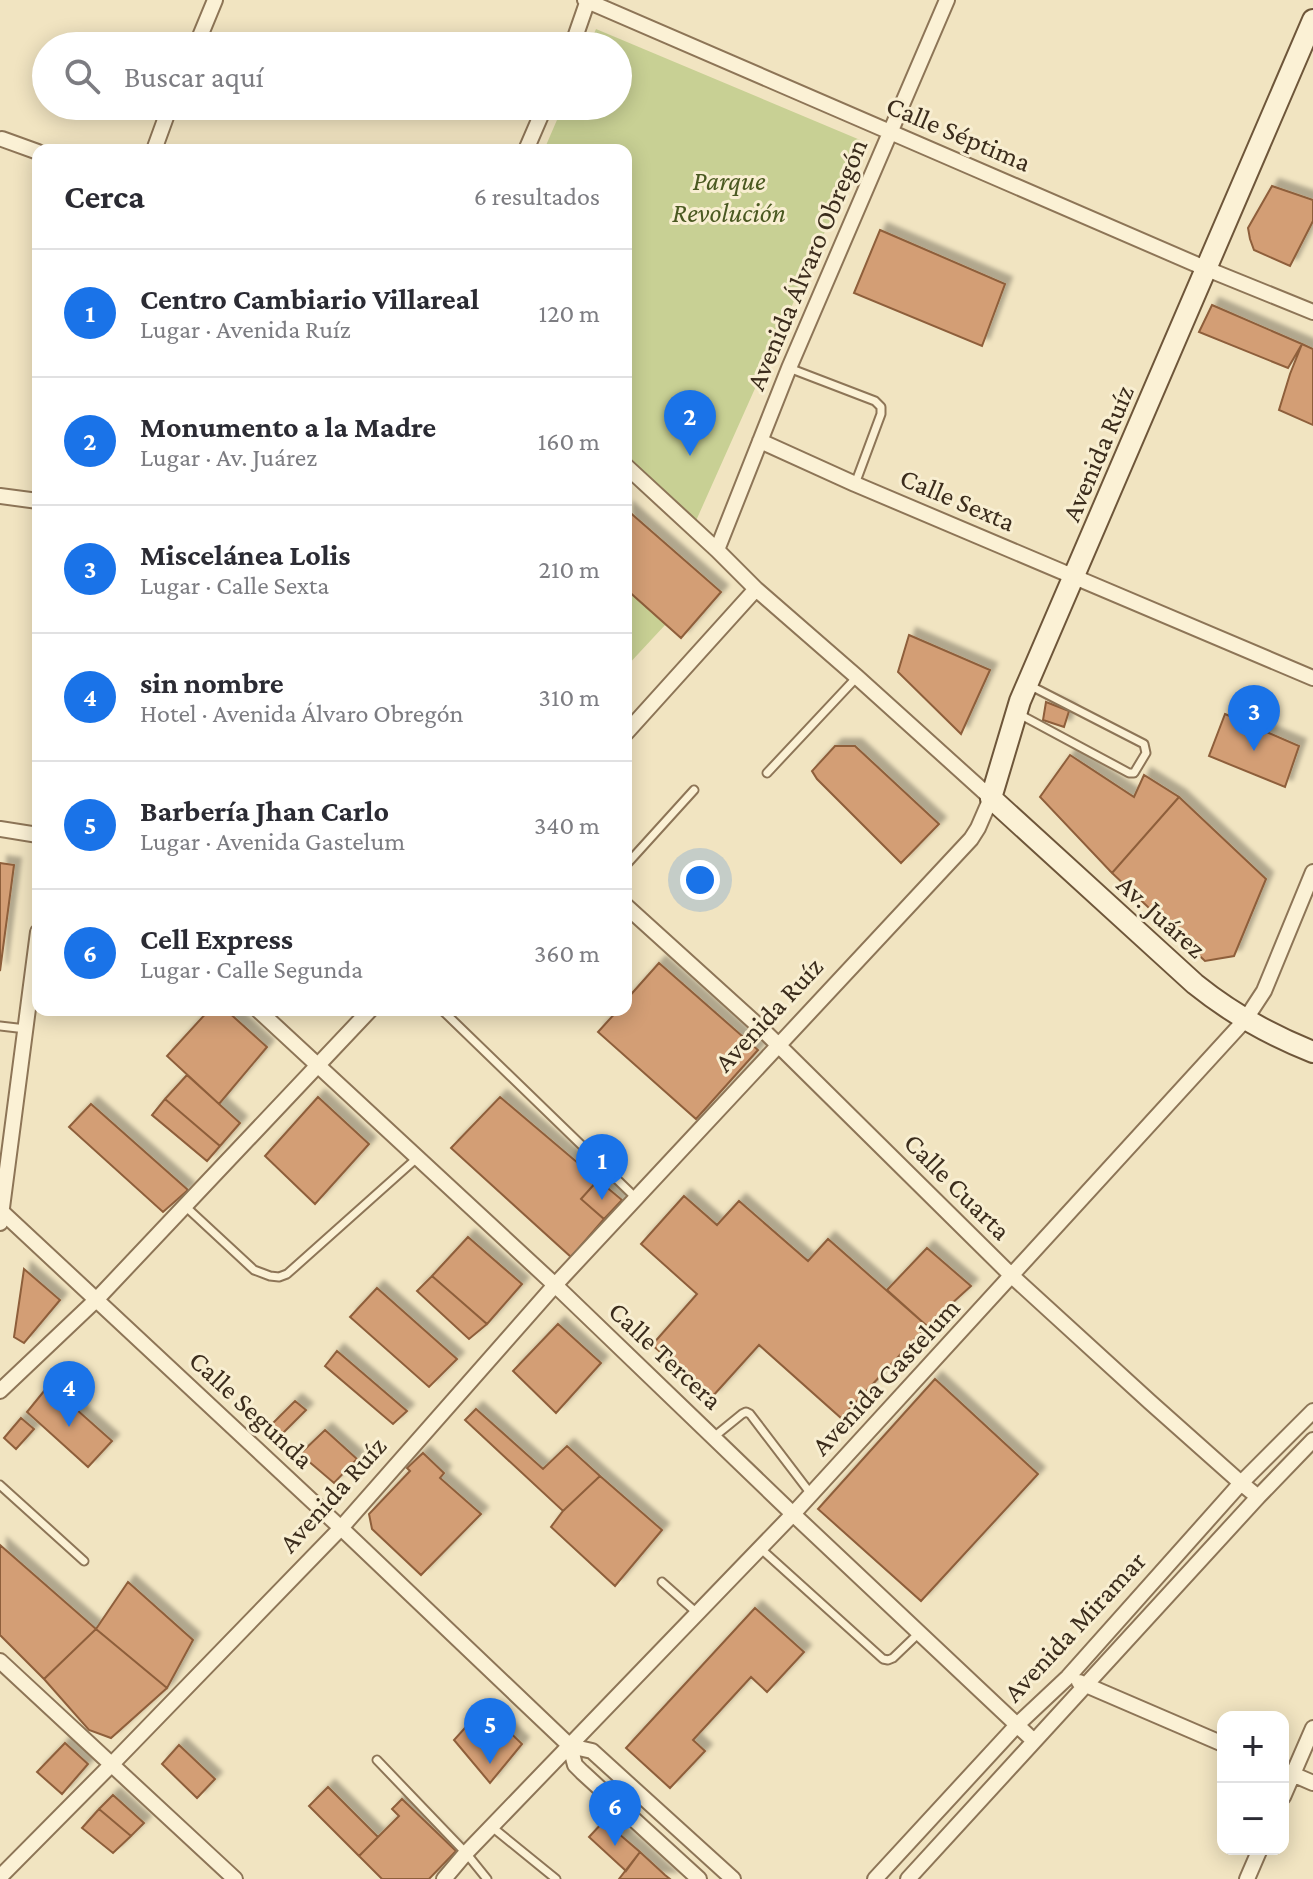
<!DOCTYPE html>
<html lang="es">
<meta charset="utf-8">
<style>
body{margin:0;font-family:"Crimson Pro",serif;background:#f7f7f7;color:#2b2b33}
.controls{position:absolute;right:24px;bottom:24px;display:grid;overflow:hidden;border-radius:16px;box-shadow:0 4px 20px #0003}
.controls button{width:72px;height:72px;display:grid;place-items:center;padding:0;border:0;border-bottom:2px solid #e1e1e2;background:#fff;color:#2b2b33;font:40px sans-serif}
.you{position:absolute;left:700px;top:880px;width:28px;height:28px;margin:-20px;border:6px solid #fff;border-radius:50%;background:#1a73e8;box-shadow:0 0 0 12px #1a73e833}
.badge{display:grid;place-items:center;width:52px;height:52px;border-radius:50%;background:#1a73e8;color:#fff;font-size:26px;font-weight:700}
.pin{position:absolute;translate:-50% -66px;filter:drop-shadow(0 2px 4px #0008)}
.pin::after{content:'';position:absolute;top:42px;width:28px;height:24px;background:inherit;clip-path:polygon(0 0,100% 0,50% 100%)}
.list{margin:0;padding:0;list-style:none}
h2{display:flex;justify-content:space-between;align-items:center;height:104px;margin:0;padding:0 32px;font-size:34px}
h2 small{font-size:26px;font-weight:400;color:#7c7c81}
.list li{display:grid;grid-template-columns:52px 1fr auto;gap:24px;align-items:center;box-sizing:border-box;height:128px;padding:0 32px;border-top:2px solid #e1e1e2}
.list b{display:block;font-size:30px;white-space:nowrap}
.list p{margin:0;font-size:26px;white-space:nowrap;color:#7c7c81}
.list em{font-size:26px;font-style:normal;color:#7c7c81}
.icon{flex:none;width:44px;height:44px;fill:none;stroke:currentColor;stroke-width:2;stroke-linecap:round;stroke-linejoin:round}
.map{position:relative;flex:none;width:1313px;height:1879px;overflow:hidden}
.search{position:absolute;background:#fff;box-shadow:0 4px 20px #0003;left:32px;top:32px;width:600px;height:88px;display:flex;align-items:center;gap:20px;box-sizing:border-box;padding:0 28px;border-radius:44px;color:#7c7c81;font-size:30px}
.panel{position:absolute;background:#fff;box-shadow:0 4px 20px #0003;left:32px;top:144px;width:600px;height:872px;border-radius:16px}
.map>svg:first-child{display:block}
.green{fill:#c8d094}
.building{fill:#d39e74;stroke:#8e5e3b;stroke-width:2;filter:url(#shadow)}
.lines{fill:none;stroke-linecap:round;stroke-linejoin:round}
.lane-casing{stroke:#8d7557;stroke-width:11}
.street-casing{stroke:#8d7557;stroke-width:18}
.secondary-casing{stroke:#6e563a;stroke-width:24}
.lane{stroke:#fbf1d5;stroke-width:7}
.street{stroke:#fbf1d5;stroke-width:14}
.secondary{stroke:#fbf1d5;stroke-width:20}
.labels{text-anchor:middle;stroke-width:6;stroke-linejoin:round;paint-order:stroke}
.street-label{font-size:28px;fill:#3b2c1c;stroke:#f8eed1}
.park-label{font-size:28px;font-style:italic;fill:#4a5921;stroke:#f8eed1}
</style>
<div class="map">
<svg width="1313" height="1879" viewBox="0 0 1313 1879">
<defs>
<filter id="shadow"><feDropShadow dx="7" dy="-7" stdDeviation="2" flood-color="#0004"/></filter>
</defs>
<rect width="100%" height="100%" fill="#f1e4c1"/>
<path class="green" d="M596,29L865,142L695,523L626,454V150H544L563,106H618V46H589Z
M626,589L666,624L626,667Z"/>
<path class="building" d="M1272,186L1313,200V221L1290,266L1254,250L1250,239L1248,228Z
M880,230L1005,284L982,346L854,293Z
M1212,305L1302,344L1288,368L1199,332Z
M1302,344L1313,349V425L1279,410L1290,374Z
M626,509L721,592L681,638L626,589Z
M909,635L990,670L961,734L898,672Z
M1046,702L1069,711L1064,727L1043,720Z
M1225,714L1299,746L1285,787L1209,756Z
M835,746H855L939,824L901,863L817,779L812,771Z
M1070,755L1134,797L1144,775L1179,797L1112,873L1040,797Z
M1179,797L1266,879L1234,956L1205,961L1112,873Z
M0,863L14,865L0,971Z
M659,963L758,1050L696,1119L598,1032L618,1010H626V1000Z
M209,1010H226L267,1047L219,1104L167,1056Z
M187,1075L240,1123L220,1146L165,1099Z
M318,1097L369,1144L315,1204L265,1156Z
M500,1097L598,1180L581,1199L604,1219L571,1257L451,1148Z
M165,1099L220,1146L207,1161L152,1115Z
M91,1104L188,1190L163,1212L69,1127Z
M598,1180L622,1200L604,1219L581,1199Z
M684,1196L717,1225L739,1201L808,1261L828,1239L927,1326L841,1418L759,1345L712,1397L652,1345L697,1294L641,1244Z
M468,1237L522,1284L487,1324L432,1276Z
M927,1248L971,1286L927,1326L887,1290Z
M24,1269L60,1300L24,1343L14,1337Z
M432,1276L487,1324L469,1339L417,1291Z
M377,1288L457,1359L429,1387L350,1317Z
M558,1324L601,1363L556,1413L513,1371Z
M337,1351L407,1411L393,1424L325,1366Z
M935,1379L1038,1474L921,1601L818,1509Z
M49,1385L112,1441L88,1467L27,1412Z
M295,1401L306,1410L281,1435L271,1425Z
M476,1409L543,1469L567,1446L600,1476L563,1511L465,1420Z
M21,1418L34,1429L16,1449L4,1438Z
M325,1430L357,1459L334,1483L300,1454Z
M423,1453L444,1473L440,1478L481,1514L421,1575L372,1529L369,1514L410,1471L407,1468Z
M600,1476L662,1530L615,1586L551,1527L563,1511Z
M0,1545L96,1629L44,1679L0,1635Z
M128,1582L193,1640L167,1688L96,1629Z
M755,1608L804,1652L767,1692L751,1677L693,1740L705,1751L670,1788L626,1748Z
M96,1629L167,1688L111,1738L89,1730L44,1679Z
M484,1707L522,1744L490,1783L454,1740Z
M65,1743L88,1764L62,1794L37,1772Z
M179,1745L215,1779L197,1798L162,1764Z
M328,1787L378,1837L359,1856L309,1806Z
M113,1795L144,1823L131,1836L99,1809Z
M402,1799L456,1851L429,1879H382L359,1856L399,1816L392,1809Z
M99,1809L131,1836L113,1853L82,1828Z
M604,1821L640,1852L626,1871L589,1837Z
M640,1852L665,1875L670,1879H619Z"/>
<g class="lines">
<defs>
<path id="lane" d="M789,368L875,401L881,407V414L855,484
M1019,714L1129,773H1134L1146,753L1144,744L1029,685
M767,773L857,677
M626,865L694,790
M442,1010L636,1198
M0,1026L26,1029
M185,1206L254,1270L270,1276L279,1277L287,1274L417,1158
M715,1436L742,1414L746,1412L750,1414L811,1494
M0,1485L84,1561
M760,1548L883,1659L888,1660L893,1658L919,1633
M662,1582L697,1613
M377,1760L466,1853L487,1879
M492,1827L556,1879"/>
<path id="street" d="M585,0L1207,269L1313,312
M196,46L215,0
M572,46L588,0
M2,139L38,152
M154,150L170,106
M526,150L545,106
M760,441L855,484L1313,678
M0,496L38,501
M717,550L789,368L947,0
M626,733L756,589
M0,829L38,835
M626,906L763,1030L1012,1276L1150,1402L1241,1483L1258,1497
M258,1010L555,1285L793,1514L1034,1741
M0,1210L341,1528L570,1746L575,1765L582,1772L699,1879
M0,1223L38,932
M0,1391L96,1300L370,1010
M0,1661L235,1879
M1079,1682L1223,1744
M570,1746L592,1751L733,1879
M1283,1770L1313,1783
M1283,1797L1313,1728
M0,1877L112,1764L341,1528L555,1285L971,839L978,828L991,798L857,677L756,589L717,550L626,466
M444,1879L466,1853L793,1514L1245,1020L1264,991L1313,872
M875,1879L1017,1725L1068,1677L1241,1483L1313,1411
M908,1879L1258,1497L1313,1440
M1247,1879L1260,1849"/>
<path id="secondary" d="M1313,20L1020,701L991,798L1195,984C1231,1013 1270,1035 1313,1052"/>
</defs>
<use href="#lane" class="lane-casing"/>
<use href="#street" class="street-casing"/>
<use href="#secondary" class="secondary-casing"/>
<use href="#lane" class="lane"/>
<use href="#street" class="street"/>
<use href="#secondary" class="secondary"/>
</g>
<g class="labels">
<g class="street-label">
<text transform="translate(959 133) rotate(23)" y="10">Calle Séptima</text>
<text transform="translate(806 264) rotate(-67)" y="10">Avenida Álvaro Obregón</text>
<text transform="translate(1097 453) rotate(-67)" y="10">Avenida Ruíz</text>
<text transform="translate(958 499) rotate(23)" y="10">Calle Sexta</text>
<text transform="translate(1162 916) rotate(42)" y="10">Av. Juárez</text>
<text transform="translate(768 1014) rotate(-47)" y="10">Avenida Ruíz</text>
<text transform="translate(958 1186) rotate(45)" y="10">Calle Cuarta</text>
<text transform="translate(666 1355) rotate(43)" y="10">Calle Tercera</text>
<text transform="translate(885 1376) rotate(-47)" y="10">Avenida Gastelum</text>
<text transform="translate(252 1409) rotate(43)" y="10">Calle Segunda</text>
<text transform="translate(332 1494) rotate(-48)" y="10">Avenida Ruíz</text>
<text transform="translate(1074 1626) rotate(-47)" y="10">Avenida Miramar</text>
</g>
<g class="park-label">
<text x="729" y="190">Parque<tspan x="729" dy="32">Revolución</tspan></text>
</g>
</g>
</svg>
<div class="controls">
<button>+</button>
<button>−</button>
</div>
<div class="you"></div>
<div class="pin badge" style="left:602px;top:1200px">1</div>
<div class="pin badge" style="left:690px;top:456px">2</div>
<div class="pin badge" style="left:1254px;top:751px">3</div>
<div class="pin badge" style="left:69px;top:1427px">4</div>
<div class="pin badge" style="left:490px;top:1764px">5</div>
<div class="pin badge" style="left:615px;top:1846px">6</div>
<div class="search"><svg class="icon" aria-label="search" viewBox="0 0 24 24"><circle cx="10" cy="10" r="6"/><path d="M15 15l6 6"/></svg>Buscar aquí</div>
<section class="panel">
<h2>Cerca<small>6 resultados</small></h2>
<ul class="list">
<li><span class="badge">1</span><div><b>Centro Cambiario Villareal</b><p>Lugar · Avenida Ruíz</p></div><em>120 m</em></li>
<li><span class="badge">2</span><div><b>Monumento a la Madre</b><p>Lugar · Av. Juárez</p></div><em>160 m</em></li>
<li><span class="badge">3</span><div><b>Miscelánea Lolis</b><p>Lugar · Calle Sexta</p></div><em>210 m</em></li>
<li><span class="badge">4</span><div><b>sin nombre</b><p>Hotel · Avenida Álvaro Obregón</p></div><em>310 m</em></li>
<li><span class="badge">5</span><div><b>Barbería Jhan Carlo</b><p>Lugar · Avenida Gastelum</p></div><em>340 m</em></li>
<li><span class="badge">6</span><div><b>Cell Express</b><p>Lugar · Calle Segunda</p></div><em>360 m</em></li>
</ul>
</section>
</div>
